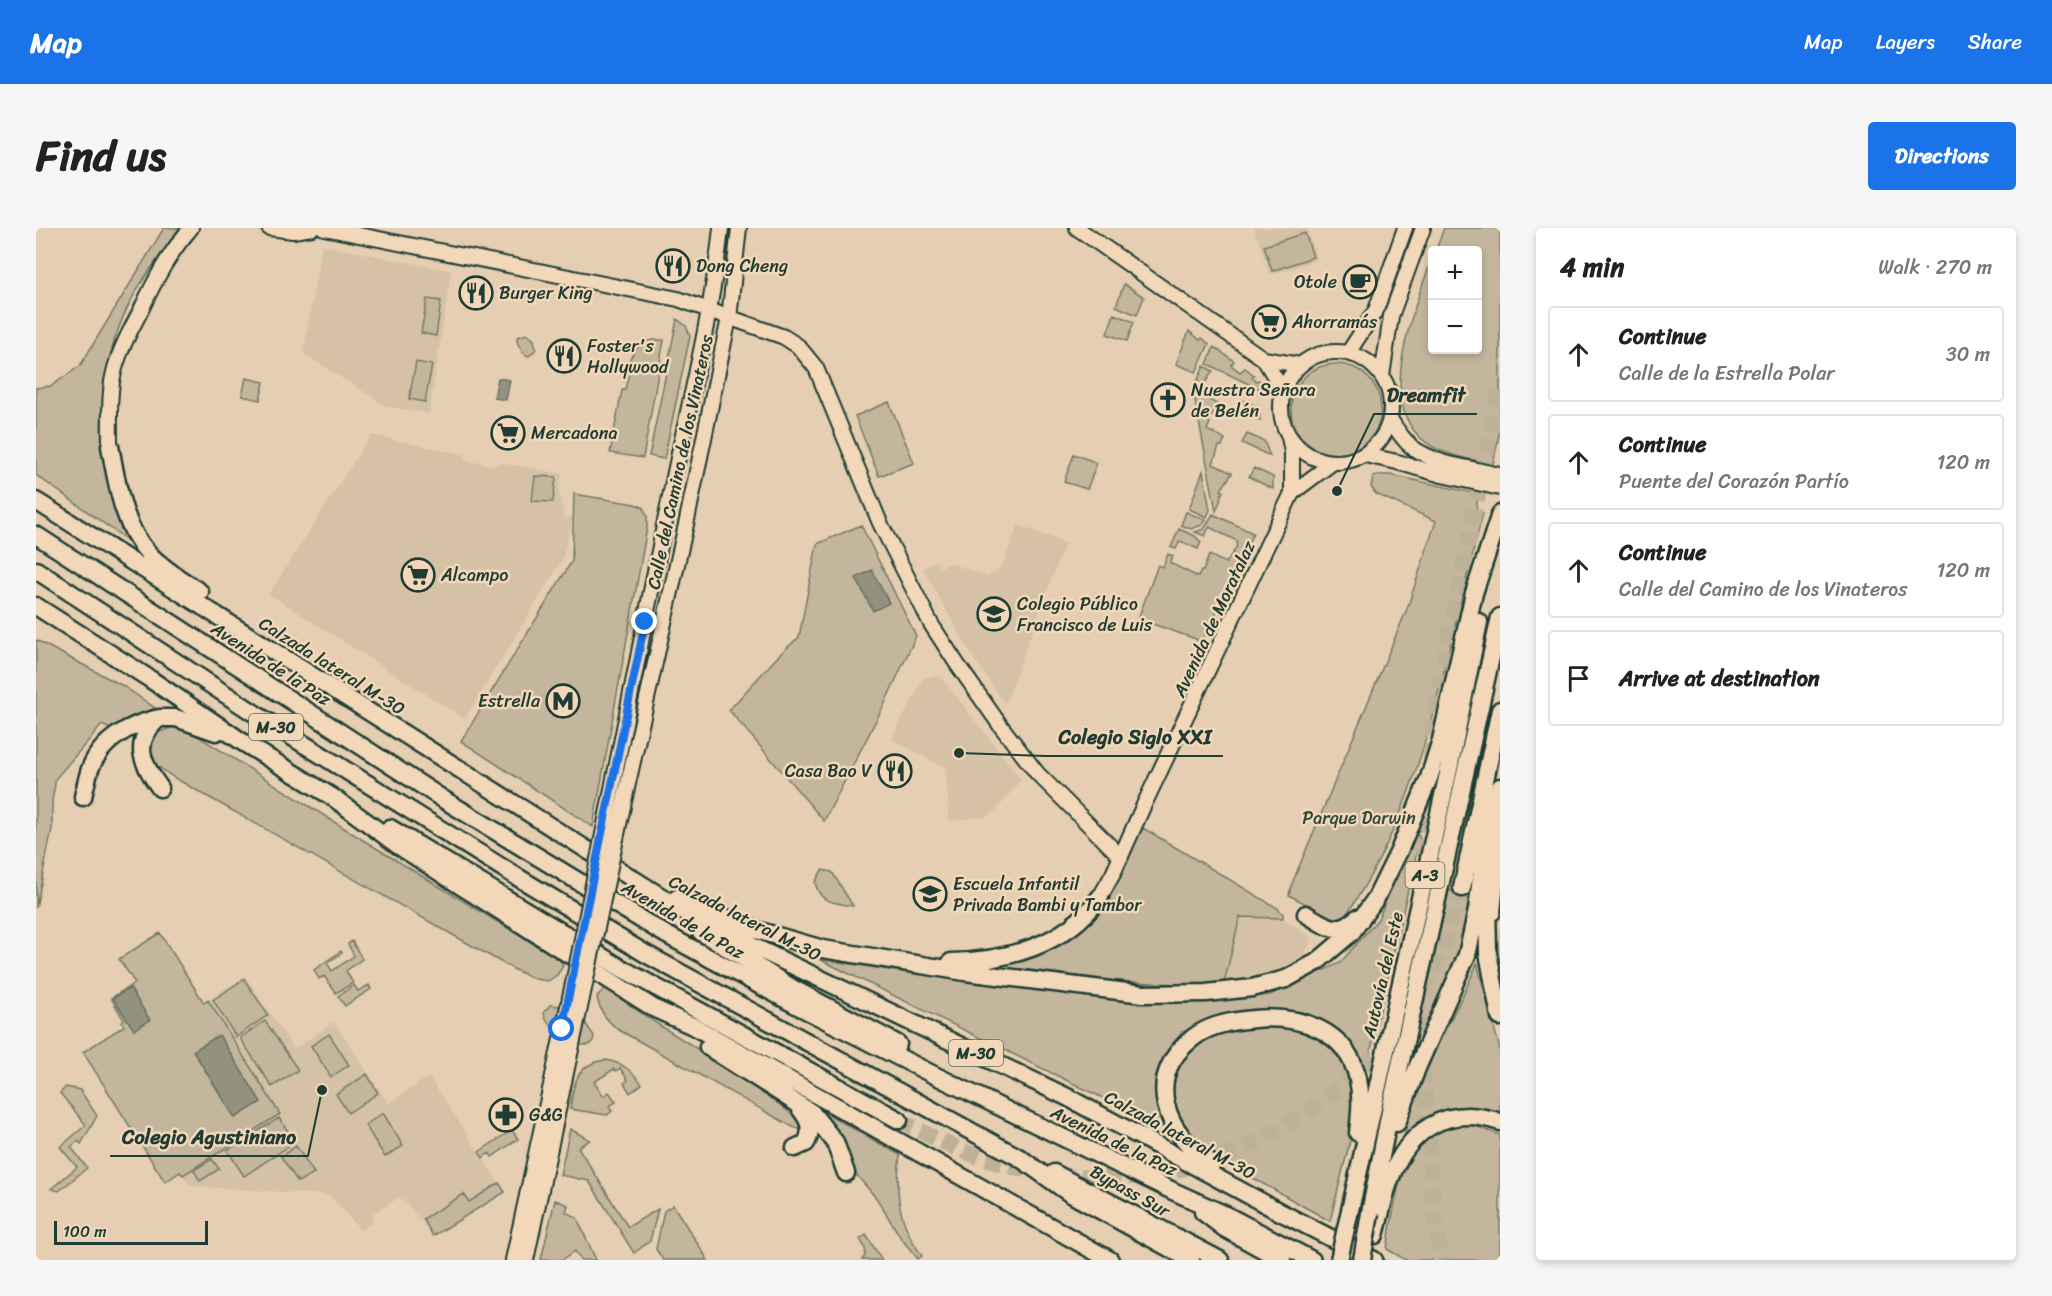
<!DOCTYPE html>
<meta charset="utf-8">
<style>
body{margin:0;font-family:Sriracha,sans-serif;background:#f6f6f6;color:#222}
.controls{position:absolute;right:18px;top:18px;display:grid;overflow:hidden;border-radius:6px;box-shadow:0 3px 9px #0003}
.controls button{width:54px;height:54px;display:grid;place-items:center;padding:0;border:0;border-bottom:2px solid #e0e0e0;background:#fff;color:#222;font:30px sans-serif}
.scale{position:absolute;left:18px;bottom:15px;width:154px;box-sizing:border-box;padding-left:6px;border:3px solid #1f3d34;border-top:0;font-size:16px;line-height:21px;white-space:nowrap;color:#1f3d34;-webkit-text-stroke:4px #f2d7b9;paint-order:stroke}
.stop{position:absolute;width:18px;height:18px;margin:-14px;border:4px solid #1a73e8;border-radius:50%;background:#fff}
.stop.end{background:#1a73e8;border-color:#fff;box-shadow:0 2px 6px #0008}
.list{margin:0;padding:0;list-style:none}
h2{display:flex;justify-content:space-between;align-items:center;height:78px;margin:0;padding:0 24px;font-size:26px}
h2 small{font-size:20px;font-weight:400;color:#767676}
.list li{display:grid;grid-template-columns:39px 1fr auto;gap:18px;align-items:center;box-sizing:border-box;height:96px;margin:0 12px 12px;padding:0 12px;border:2px solid #e0e0e0;border-radius:6px}
.list b{display:block;font-size:22px;white-space:nowrap}
.list p{margin:0;font-size:20px;white-space:nowrap;color:#767676}
.list em{font-size:20px;font-style:normal;color:#767676}
.icon{flex:none;width:33px;height:33px;fill:none;stroke:currentColor;stroke-width:2;stroke-linecap:round;stroke-linejoin:round}
.map{position:relative;flex:none;width:1464px;height:1032px;overflow:hidden;border-radius:6px}
header{display:flex;align-items:center;gap:36px;box-sizing:border-box;height:84px;padding:0 30px;background:#1a73e8;color:#fff}
header strong{font-size:28px}
nav{display:flex;gap:33px;margin-inline-start:auto;font-size:21px}
.intro{display:flex;align-items:center;justify-content:space-between;box-sizing:border-box;height:144px;padding:0 36px}
h1{margin:0;font-size:42px}
.button{padding:15px 27px;border-radius:6px;background:#1a73e8;color:#fff;font-size:21px;font-weight:700}
main{display:flex;gap:36px;padding:0 36px}
aside{flex:1;background:#fff;border-radius:6px;box-shadow:0 3px 9px #0003}
.map>svg:first-child{display:block}
.built{fill:#d4c1a6}
.green{fill:#c4b69c;stroke:#727a68;stroke-width:1.5}
.water{fill:#94927e;stroke:#657060;stroke-width:1.5}
.lines{fill:none;stroke-linecap:round;stroke-linejoin:round}
.highway-tunnel{stroke:#bdb198;stroke-width:16;stroke-dasharray:16 8;stroke-linecap:butt}
.secondary-casing{stroke:#1f3d34;stroke-width:18}
.highway-casing{stroke:#1f3d34;stroke-width:21}
.secondary{stroke:#f2d7b9;stroke-width:14}
.highway{stroke:#f2d7b9;stroke-width:16}
.secondary-bridge-casing{stroke:#1f3d34;stroke-width:18;stroke-linecap:butt}
.highway-bridge-casing{stroke:#1f3d34;stroke-width:21;stroke-linecap:butt}
.secondary-bridge{stroke:#f2d7b9;stroke-width:14}
.highway-bridge{stroke:#f2d7b9;stroke-width:16}
.route{stroke:#1a73e8;stroke-width:8}
.labels{text-anchor:middle;stroke-width:5;stroke-linejoin:round;paint-order:stroke}
.shield{fill:#f2d7b9;stroke:#5e6b5c;stroke-width:1.5}
.shield-label{font-size:16px;font-weight:bold;fill:#1f3d34}
.poi-label{font-size:18px;fill:#1f3d34;stroke:#f2d7b9;text-anchor:start}
.street-label{font-size:18px;fill:#1f3d34;stroke:#f2d7b9}
.park-label{font-size:18px;fill:#30493e;stroke:#f2d7b9}
.leader{fill:none;stroke:#1f3d34;stroke-width:2}
.callout-dot{fill:#1f3d34;stroke:#f2d7b9;stroke-width:2}
.callout-label{font-size:20px;text-anchor:middle;font-weight:bold;fill:#1f3d34;stroke:#f2d7b9;stroke-width:5;stroke-linejoin:round;paint-order:stroke}
</style>
<header>
<strong>Map</strong>
<nav><a>Map</a><a>Layers</a><a>Share</a></nav>
</header>
<div class="intro"><h1>Find us</h1><a class="button">Directions</a></div>
<main>
<div class="map">
<svg width="1464" height="1032" viewBox="0 0 1464 1032">
<rect width="100%" height="100%" fill="#e5ceb1"/>
<filter id="ink" filterUnits="userSpaceOnUse"><feTurbulence type="fractalNoise" baseFrequency=".0167" numOctaves="2"/><feDisplacementMap in="SourceGraphic" scale="12" xChannelSelector="R" yChannelSelector="G"/><feConvolveMatrix kernelMatrix="1 2 1 2 8 2 1 2 1" color-interpolation-filters="sRGB"/></filter>
<g filter="url(#ink)">
<path class="built" d="M1218,0H1271L1281,32L1234,47Z
M286,17L415,43L393,186L350,178L267,125Z
M335,207L429,227L428,232L455,238L465,235L526,246L523,263L528,290L537,289L526,332L429,491L233,366Z
M982,297L1029,315L969,476L934,424L887,340L900,333L904,340L914,335L952,349L967,337Z
M904,448L985,551L962,580L951,589L913,592L912,566L909,540L856,511L886,453L890,449Z
M1204,689L1247,690L1275,709L1271,721L1265,731L1238,744L1224,749L1188,755Z
M209,748L258,821L298,794L352,875L393,849L463,955L433,974L428,966L384,993L370,974L362,970L338,985L336,990L337,994L325,1002L293,967L154,958L147,947L244,886L172,772Z"/>
<path class="green" d="M128,0H143C128,22 112,43 99,65C66,123 56,203 75,267C79,283 87,298 94,314L0,247V160L15,158L44,138Z
M1408,0H1464V202L1457,236C1438,232 1417,229 1399,220C1332,186 1379,81 1396,30V122H1442V22H1400Z
M1269,5L1277,29L1236,43L1228,18Z
M1088,56L1108,69L1101,87L1080,78Z
M391,71L405,73L400,108L385,105Z
M1078,86L1098,94L1091,113L1071,106Z
M641,91L650,98L654,108L628,231L613,228Z
M1153,103L1164,112L1166,110L1173,116L1160,144L1140,136Z
M491,106L498,112L500,121L493,128C487,127 480,115 481,109Z
M618,112H628L607,230L574,225L586,162H589L594,140L591,139C595,125 603,114 618,112Z
M1178,119L1198,133L1195,137L1204,144L1209,140L1218,147L1216,149L1220,153L1223,152L1225,162L1171,136Z
M380,134L396,137L389,174L373,171Z
M1255 181a45 45 0 1 1 90 0a45 45 0 1 1-90 0Z
M1168,138L1177,143L1166,159L1168,161L1165,168L1183,177L1172,193L1174,195L1171,202L1189,211L1186,218H1183L1177,236L1196,245L1185,262L1187,263L1184,270L1185,271L1180,283L1157,162Z
M210,150L228,154L224,172L206,168Z
M1205,172L1223,179L1224,192L1200,182Z
M853,174L878,235L843,248L819,188Z
M1211,206L1228,213L1234,228L1206,215Z
M1038,226L1061,235L1051,261L1028,254Z
M1218,240L1237,249V261L1213,249Z
M1167,243L1174,282L1171,289L1153,281Z
M1343,247H1355L1442,266L1440,283L1447,285C1436,329 1424,374 1414,418C1391,515 1366,607 1308,690L1300,692L1253,667L1255,658L1371,381L1400,293L1340,266L1335,259L1337,249Z
M499,248L520,249L517,274L496,273Z
M538,266L599,276L607,279L611,288V300L557,599L425,513L536,333Z
M1150,284L1170,292L1166,297L1155,301L1145,297Z
M1177,286L1217,305L1200,341L1196,346L1193,357L1165,417L1160,411L1102,391L1122,337L1127,339L1132,326L1137,328L1134,335L1162,349L1165,343H1167L1173,327L1190,335L1200,320L1201,313L1173,299L1169,308L1159,304L1168,301Z
M825,297L880,408L848,477L788,593L693,482L745,425L763,409L781,316Z
M1143,301L1159,308L1165,314L1162,321L1144,313L1140,321L1135,319Z
M0,412L87,458L119,480L76,502L66,497L20,550L16,573V601L0,680Z
M138,499L149,500L327,612L524,732L527,738L521,747L512,753L499,751L479,742L137,549L117,535C110,512 116,505 138,499Z
M1107,600L1243,681L1247,686V690L1204,689L1188,755C1107,759 1027,748 946,738L1011,720L1075,661Z
M1380,604L1384,610L1330,843L1314,814L1270,785L1209,783L1146,804L1123,839L1120,862L1126,899L783,731L878,746L1009,762L1147,775L1234,767L1304,735L1342,691Z
M786,642L796,644L817,678C797,674 784,676 779,654Z
M1413,662L1434,667L1426,715L1393,797L1378,821Z
M124,705L168,775L172,772L244,886L147,947L144,944L129,954L47,824L88,798L86,794L88,792L75,770L99,755L83,731Z
M316,713L326,731L310,743L317,755L300,765L288,748L283,751L278,742L305,723L306,725L291,735L296,743L318,728L312,716Z
M1441,735L1464,822V887C1443,872 1404,880 1383,894C1378,897 1374,902 1369,906C1375,849 1421,790 1441,735Z
M208,751L232,787L200,809L177,772Z
M318,757L322,763L333,757L335,761L309,778L302,768Z
M569,760L620,795L721,858L764,893L765,899L763,901L757,899L583,802C571,793 564,784 561,769Z
M514,777L524,778L519,803L509,790L508,784Z
M547,792L558,808L557,813L553,817H541Z
M229,793L262,842L236,859L204,810Z
M1243,796L1271,801L1298,820L1311,837L1319,869L1314,913L1294,993C1270,980 1246,966 1222,953C1205,943 1182,934 1167,921C1142,900 1129,871 1142,840C1158,799 1205,799 1243,796Z
M293,806L313,837L295,849L275,818Z
M570,832C587,835 596,843 606,856L594,865L588,855L592,852L584,840L580,843L578,841L558,854L567,868L573,864L580,874L573,878L576,883L571,887L534,881C537,855 541,835 570,832Z
M331,846L342,865L312,885L300,866Z
M30,859L44,862L61,888L45,916L42,913L35,919L51,940L23,963L15,961L41,939L24,919L50,897L24,865Z
M781,880L864,927C859,968 862,994 886,1028L882,1031L865,1010L841,971L818,944Z
M347,885L367,918L349,929L329,897Z
M243,890L259,914L208,948L191,922Z
M1436,897L1464,907V1032H1370L1351,1021C1357,985 1363,922 1398,902C1407,897 1425,898 1436,897Z
M534,901L554,912L542,919L592,999L622,981L614,1013L598,1025L553,953L524,947Z
M476,902L482,911L456,929L453,925L447,930L443,924Z
M260,918L278,945L262,954L245,929Z
M176,931L183,941L164,953L158,942Z
M463,955L469,964L397,1008L387,991L428,966L433,974Z
M519,972L532,977L530,984L541,990L560,1032H545L539,1023L526,1032H505Z
M637,977L672,1032H627L620,1021L628,983Z
M830,1007L846,1032H826C833,1025 828,1018 824,1011Z"/>
<path class="water" d="M462,150L474,152L470,172L458,170Z
M836,342L853,375L837,383L820,350Z
M94,760L114,792L98,802L77,770Z
M183,807L225,874L199,890L157,823Z"/>
<g class="lines">
<path class="highway-tunnel" d="M1388,628L1399,477L1464,159
M1381,767L1399,993L1405,1032
M863,892C890,906 917,920 946,930C1063,968 1176,952 1277,880C1308,858 1354,817 1374,785C1397,746 1412,703 1426,660"/>
<defs>
<path id="secondary" d="M233,0L257,3L276,0
M288,0L642,71L748,109L762,118L780,140L844,295L895,396L921,436L964,497L1001,545L1085,629
M1041,0L1228,131L1247,163
M1245 179a55 55 0 1 1 110 0a55 55 0 1 1-110 0Z
M1312,125L1340,82L1369,0
M1228,131L1264,137
M1346,148L1355,88L1387,0
M1354,191C1371,219 1378,224 1409,235
M74,218C74,197 73,175 76,154C80,128 93,105 105,82C119,52 133,25 155,0
M1329,227L1361,234L1406,247
M1256,265L1296,235
M573,576C594,468 615,361 637,254C654,170 676,86 685,0
M587,578L651,292L693,90L703,0
M1064,669L1077,646L1106,581L1256,265V224L1253,209
M477,1032L538,751
M490,1032L549,756"/>
<path id="highway" d="M74,218C81,255 86,297 113,326C127,341 147,353 164,364
M0,273L662,692L1031,869L1244,984L1338,1032
M0,307L410,573L629,706L760,777L896,846L1139,964L1190,987L1276,1032
M0,342L221,487L483,650L610,726L984,930L1033,965L1155,1032
M0,378L114,451L208,515L298,570L363,618L425,658L619,781L659,799L1074,1032
M124,560C105,534 96,514 123,490H140L180,504
M47,569C49,560 51,550 54,541C65,512 94,496 123,490
M354,600L585,740L863,892
M1426,660L1464,482
M641,670L717,701L787,721L929,744L1107,766L1170,765L1216,760L1250,751L1281,734L1315,705L1340,670L1363,623L1393,550L1405,512L1438,365L1464,286
M1451,671L1452,725L1464,789
M1456,684L1464,605
M1270,686C1290,698 1300,708 1321,690
M665,704L758,761L862,816
M915,734C971,733 1030,717 1064,669
M672,819L776,885L799,914L810,945
M1361,895L1381,840L1431,727L1441,682L1446,642L1464,559
M759,920L770,915C777,903 774,893 765,882
M1176,936C1129,906 1106,848 1158,809C1175,796 1198,793 1218,791C1263,787 1311,801 1322,851C1326,869 1324,887 1322,905
M1018,945L1184,1032
M1167,984L1188,1000L1246,1032
M1334,985L1356,873L1464,389
M1310,1000L1413,541L1443,394
M1339,1007C1344,990 1347,971 1353,954C1371,903 1410,875 1464,894"/>
</defs>
<use href="#secondary" class="secondary-casing"/>
<use href="#highway" class="highway-casing"/>
<use href="#secondary" class="secondary"/>
<use href="#highway" class="highway"/>
<defs>
<path id="secondary-bridge" d="M1409,235L1464,247
M1406,247L1464,260
M538,751L573,576
M549,756L587,578"/>
<path id="highway-bridge" d="M1303,1032L1310,1000
M1326,1032L1334,985"/>
</defs>
<use href="#secondary-bridge" class="secondary-bridge-casing"/>
<use href="#highway-bridge" class="highway-bridge-casing"/>
<use href="#secondary-bridge" class="secondary-bridge"/>
<use href="#highway-bridge" class="highway-bridge"/>
</g>
</g>
<g class="lines" filter="url(#ink)">
<path class="route" d="M526,801L609,394"/>
</g>
<defs>
<symbol id="restaurant-ring" viewBox="-11 -11 22 22"><circle r="9.5" fill="#f2d7b9" stroke="#1f3d34" stroke-width="1.5"/><path d="M-5-6h1v4h1v-4h1v4h1v-4h1v5L-1.5 .5V6h-2V.5L-5-1ZM5-6V6H3V1.5H1.5Q1.5-4 5-6Z" fill="#1f3d34"/></symbol>
<symbol id="cafe-ring" viewBox="-11 -11 22 22"><circle r="9.5" fill="#f2d7b9" stroke="#1f3d34" stroke-width="1.5"/><path d="M-5.5-4.5H6V0H3Q3 3.5 0 3.5H-2.5Q-5.5 3.5-5.5 0ZM3-3.2v2h1.7v-2ZM-6 4.5H4V6H-6Z" fill="#1f3d34"/></symbol>
<symbol id="supermarket-ring" viewBox="-11 -11 22 22"><circle r="9.5" fill="#f2d7b9" stroke="#1f3d34" stroke-width="1.5"/><path d="M-6-5.5h2.5l.6 2H6L4.5 2H-2.5L-4.4-4H-6ZM-1.5 3.2a1.3 1.3 0 1 0 .1 0ZM3 3.2a1.3 1.3 0 1 0 .1 0Z" fill="#1f3d34"/></symbol>
<symbol id="church-ring" viewBox="-11 -11 22 22"><circle r="9.5" fill="#f2d7b9" stroke="#1f3d34" stroke-width="1.5"/><path d="M-1.2-6h2.4v3.5h3.3v2.4h-3.3V6h-2.4V-.1h-3.3v-2.4h3.3Z" fill="#1f3d34"/></symbol>
<symbol id="school-ring" viewBox="-11 -11 22 22"><circle r="9.5" fill="#f2d7b9" stroke="#1f3d34" stroke-width="1.5"/><path d="M0-5L7-2L0 1L-7-2ZM-4 1L0 2.5L4 1V4Q0 6-4 4Z" fill="#1f3d34"/></symbol>
<symbol id="metro-ring" viewBox="-11 -11 22 22"><circle r="9.5" fill="#f2d7b9" stroke="#1f3d34" stroke-width="1.5"/><path d="M-5.5 5V-5H-3L0 0L3-5H5.5V5H3V-.5L0 4L-3-.5V5Z" fill="#1f3d34"/></symbol>
<symbol id="pharmacy-ring" viewBox="-11 -11 22 22"><circle r="9.5" fill="#f2d7b9" stroke="#1f3d34" stroke-width="1.5"/><path d="M-2-6h4v4h4v4h-4v4h-4v-4h-4v-4h4Z" fill="#1f3d34"/></symbol>
</defs>
<g fill-rule="evenodd">
<use href="#restaurant-ring" x="618" y="19" width="38" height="38"/>
<use href="#cafe-ring" x="1305" y="35" width="38" height="38"/>
<use href="#restaurant-ring" x="421" y="46" width="38" height="38"/>
<use href="#supermarket-ring" x="1214" y="75" width="38" height="38"/>
<use href="#restaurant-ring" x="509" y="109" width="38" height="38"/>
<use href="#church-ring" x="1113" y="153" width="38" height="38"/>
<use href="#supermarket-ring" x="453" y="186" width="38" height="38"/>
<use href="#supermarket-ring" x="363" y="328" width="38" height="38"/>
<use href="#school-ring" x="939" y="367" width="38" height="38"/>
<use href="#metro-ring" x="508" y="454" width="38" height="38"/>
<use href="#restaurant-ring" x="840" y="524" width="38" height="38"/>
<use href="#school-ring" x="875" y="647" width="38" height="38"/>
<use href="#pharmacy-ring" x="451" y="868" width="38" height="38"/>
</g>
<g class="labels">
<g class="shield">
<rect x="213" y="486" width="54" height="26" rx="4.5"/>
<rect x="1369.5" y="634" width="39" height="26" rx="4.5"/>
<rect x="913" y="812" width="54" height="26" rx="4.5"/>
</g>
<g class="shield-label">
<text x="240" y="505">M-30</text>
<text x="1389" y="653">A-3</text>
<text x="940" y="831">M-30</text>
</g>
<g class="poi-label">
<text x="660" y="44">Dong Cheng</text>
<text x="1301" y="60" text-anchor="end">Otole</text>
<text x="463" y="71">Burger King</text>
<text x="1256" y="100">Ahorramás</text>
<text x="551" y="124">Foster's<tspan x="551" dy="21">Hollywood</tspan></text>
<text x="1155" y="168">Nuestra Señora<tspan x="1155" dy="21">de Belén</tspan></text>
<text x="495" y="211">Mercadona</text>
<text x="405" y="353">Alcampo</text>
<text x="981" y="382">Colegio Público<tspan x="981" dy="21">Francisco de Luis</tspan></text>
<text x="504" y="479" text-anchor="end">Estrella</text>
<text x="836" y="549" text-anchor="end">Casa Bao V</text>
<text x="917" y="662">Escuela Infantil<tspan x="917" dy="21">Privada Bambi y Tambor</tspan></text>
<text x="493" y="893">G&amp;G</text>
</g>
<g class="street-label">
<text transform="translate(644 234) rotate(-78)" y="6">Calle del Camino de los Vinateros</text>
<text transform="translate(1178 391) rotate(-65)" y="6">Avenida de Moratalaz</text>
<text transform="translate(235 436) rotate(33)" y="6">Avenida de la Paz</text>
<text transform="translate(296 438) rotate(32)" y="6">Calzada lateral M-30</text>
<text transform="translate(709 690) rotate(27)" y="6">Calzada lateral M-30</text>
<text transform="translate(647 692) rotate(30)" y="6">Avenida de la Paz</text>
<text transform="translate(1347 747) rotate(-77)" y="6">Autovía del Este</text>
<text transform="translate(1144 907) rotate(28)" y="6">Calzada lateral M-30</text>
<text transform="translate(1078 913) rotate(26)" y="6">Avenida de la Paz</text>
<text transform="translate(1094 963) rotate(29)" y="6">Bypass Sur</text>
</g>
<g class="park-label">
<text x="1323" y="596">Parque Darwin</text>
</g>
</g>
<path class="leader" d="M1301 263L1338 186H1441M923 525L1010 528H1187M286 862L272 928H74"/>
<g class="callout-dot">
<circle cx="1301" cy="263" r="6"/>
<circle cx="923" cy="525" r="6"/>
<circle cx="286" cy="862" r="6"/>
</g>
<g class="callout-label">
<text x="1390" y="174">Dreamfit</text>
<text x="1099" y="516">Colegio Siglo XXI</text>
<text x="173" y="916">Colegio Agustiniano</text>
</g>
</svg>
<div class="controls">
<button>+</button>
<button>−</button>
</div>
<div class="scale">100 m</div>
<div class="stop" style="left:526px;top:801px"></div>
<div class="stop end" style="left:609px;top:394px"></div>
</div>
<aside>
<h2>4 min<small>Walk · 270 m</small></h2>
<ul class="list">
<li><svg class="icon" aria-label="ahead" viewBox="0 0 24 24"><path d="M12 20V5M6 11l6-6 6 6"/></svg><div><b>Continue</b><p>Calle de la Estrella Polar</p></div><em>30 m</em></li>
<li><svg class="icon" aria-label="ahead" viewBox="0 0 24 24"><path d="M12 20V5M6 11l6-6 6 6"/></svg><div><b>Continue</b><p>Puente del Corazón Partío</p></div><em>120 m</em></li>
<li><svg class="icon" aria-label="ahead" viewBox="0 0 24 24"><path d="M12 20V5M6 11l6-6 6 6"/></svg><div><b>Continue</b><p>Calle del Camino de los Vinateros</p></div><em>120 m</em></li>
<li><svg class="icon" aria-label="arrive" viewBox="0 0 24 24"><path d="M6 21V4h12l-3 4 3 4H6"/></svg><div><b>Arrive at destination</b></div></li>
</ul>
</aside>
</main>
